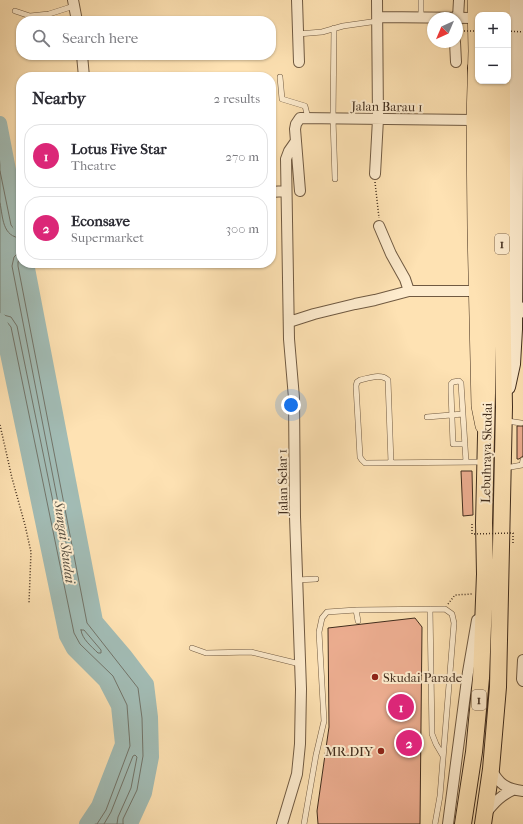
<!DOCTYPE html>
<meta charset="utf-8">
<style>
body{margin:0;font-family:"IM FELL French Canon",serif;background:#f7f7f7;color:#2b2b33}
.controls{position:absolute;right:12px;top:12px;display:grid;overflow:hidden;border-radius:8px;box-shadow:0 1px 3px #0004}
.controls button{width:36px;height:36px;display:grid;place-items:center;padding:0;border:0;border-bottom:1px solid #e1e1e2;background:#fff;color:#2b2b33;font:20px sans-serif}
.compass{position:absolute;left:427px;top:12px;width:36px;height:36px;border-radius:50%;background:#fff;box-shadow:0 1px 3px #0004;rotate:224deg}
.you{position:absolute;left:291px;top:405px;width:14px;height:14px;margin:-10px;border:3px solid #fff;border-radius:50%;background:#1a73e8;box-shadow:0 0 0 6px #1a73e833}
.badge{display:grid;place-items:center;width:26px;height:26px;border-radius:50%;background:#db2777;color:#fff;font-size:13px;font-weight:700}
.pin{position:absolute;translate:-50% -50%;border:2px solid #fff;box-shadow:0 1px 4px #0006}
.list{margin:0;padding:0;list-style:none}
h2{display:flex;justify-content:space-between;align-items:center;height:52px;margin:0;padding:0 16px;font-size:17px}
h2 small{font-size:13px;font-weight:400;color:#7c7c81}
.list li{display:grid;grid-template-columns:26px 1fr auto;gap:12px;align-items:center;box-sizing:border-box;height:64px;margin:0 8px 8px;padding:0 8px;border:1px solid #e1e1e2;border-radius:16px}
.list b{display:block;font-size:15px;white-space:nowrap}
.list p{margin:0;font-size:13px;white-space:nowrap;color:#7c7c81}
.list em{font-size:13px;font-style:normal;color:#7c7c81}
.icon{flex:none;width:22px;height:22px;fill:none;stroke:currentColor;stroke-width:2;stroke-linecap:round;stroke-linejoin:round}
.map{position:relative;flex:none;width:523px;height:824px;overflow:hidden}
.search{position:absolute;background:#fff;box-shadow:0 1px 3px #0004;left:16px;top:16px;width:260px;height:44px;display:flex;align-items:center;gap:10px;box-sizing:border-box;padding:0 14px;border-radius:16px;color:#7c7c81;font-size:15px}
.panel{position:absolute;background:#fff;box-shadow:0 1px 3px #0004;left:16px;top:72px;width:260px;height:196px;border-radius:16px}
.map>svg:first-child{display:block}
.water{fill:#a2bcb5;stroke:#7b8378}
.lines{fill:none;stroke-linecap:round;stroke-linejoin:round}
.shore{stroke:#727469;stroke-width:1}
.river{stroke:#a2bcb5;stroke-width:14}
.building{fill:#ecad90;stroke:#412d1d}
.service-casing{stroke:#705a42;stroke-width:6}
.minor-casing{stroke:#705a42;stroke-width:12}
.secondary-casing{stroke:#412d1d;stroke-width:16}
.primary-casing{stroke:#412d1d;stroke-width:16}
.trunk-casing{stroke:#412d1d;stroke-width:18}
.path{stroke:#412d1d;stroke-width:1.5;stroke-dasharray:1 2;stroke-linecap:butt}
.service{stroke:#feecce;stroke-width:5}
.minor{stroke:#feecce;stroke-width:10}
.secondary{stroke:#feecce;stroke-width:14}
.primary{stroke:#fee2b3;stroke-width:15}
.trunk{stroke:#fee2b3;stroke-width:16}
.path-bridge{stroke:#412d1d;stroke-width:1.5;stroke-dasharray:1 2;stroke-linecap:butt}
.poi-dot{fill:#8f2418;stroke:#feecce;stroke-width:1.5}
.labels{text-anchor:middle;stroke-width:4;stroke-linejoin:round;paint-order:stroke}
.shield{fill:#feecce;stroke:#7a6652;stroke-width:1}
.shield-label{font-size:12px;font-weight:bold;fill:#412d1d}
.street-label{font-size:13px;fill:#412d1d;stroke:#feecce}
.poi-label{font-size:13px;fill:#412d1d;stroke:#feecce;text-anchor:start}
.water-label{font-size:14px;font-style:italic;fill:#595143;stroke:#feecce}
</style>
<div class="map">
<svg width="523" height="824" viewBox="0 0 523 824">
<rect width="100%" height="100%" fill="#fee2b3"/>
<filter id="stains"><feTurbulence type="fractalNoise" baseFrequency=".005" numOctaves="4"/><feColorMatrix values="0 0 0 0 .2 0 0 0 0 .09 0 0 0 0 .02 0 0 0 .5 -.17"/></filter>
<radialGradient id="worn" r=".72"><stop offset=".6" stop-color="#630" stop-opacity="0"/><stop offset="1" stop-color="#630" stop-opacity=".3"/></radialGradient>
<path class="water" d="M0,123L21,232V263H27L96,621L125,655L147,684L151,717L152,757L145,793L131,824H86L98,806L122,744L118,706L105,681L73,649L66,636L0,320Z"/>
<g class="lines">
<path class="shore" d="M0,144L15,223L17,226L21,227
M0,171L11,225L15,230L21,232
M0,203C3,217 2,237 21,238
M21,257L18,262V266L87,623L138,688L142,718L143,756L137,790L123,819V824
M23,263L92,622L122,658L143,686L147,717L148,756L141,792L128,824
M0,314L11,317L17,326L66,565L68,566L70,564L12,266L14,257L21,250
M0,320L7,322L11,327L74,633L80,644L113,676L127,705L130,746L106,810L97,824
M0,325L4,326L6,329L69,635L76,647L109,679L122,706L126,745L101,808L91,824
M81,630H84L101,650V653H98C91,646 82,639 81,630Z
M104,824L111,812L133,756L135,755L137,757L131,788L118,817L117,824"/>
<path class="river" d="M0,123L21,232
M27,263L96,621L125,655L147,684L151,717L152,757L145,793L131,824
M0,320L66,636L73,649L105,681L118,706L122,744L98,806L86,824"/>
</g>
<path class="building" d="M517,426H523V456L519,459H517Z
M461,471H472L473,515L463,516Z
M415,618L422,627L420,824H318L317,811L329,727L328,628Z"/>
<g class="lines">
<defs>
<path id="service" d="M15,11L30,16L49,14L74,6
M421,18V0
M334,28L333,119L335,179
M298,34L322,32L343,26L378,21
M19,46L21,42
M280,77L282,99L305,106L308,118
M523,305V315
M427,417L463,414
M507,421L521,423
M465,444H453L451,392V384L453,382L459,381L461,383L466,462
M391,463L388,380C381,373 369,378 360,380L357,382L356,386L360,457L362,460L365,463L484,462
M505,468L522,465L523,460
M297,580L316,579
M430,609L432,734L436,744L443,756
M356,610L358,621
M192,648L206,653L251,652L300,664
M304,824L316,755L324,721L319,632L322,618L327,612L356,610L445,609L452,614L454,623L440,796L435,824"/>
<path id="minor" d="M73,0L77,21
M297,0L299,62
M378,17L475,18
M458,18L459,0
M455,42L456,62
M82,55L84,77
M375,174L378,119L377,0
M300,191L295,129L296,124L300,118L474,120
M271,192L286,191
M379,226L391,254L405,279L409,291
M289,322L314,314L355,304L375,300L409,291H476
M523,660L522,679L523,681
M491,769C499,784 506,789 523,791
M486,813C494,803 501,795 513,790
M282,824L297,774L300,744L301,689L295,517L294,398L289,339L286,159L289,151L296,141
M448,824L468,672L477,620"/>
<path id="secondary" d="M508,387L513,364L515,329L517,0"/>
<path id="primary" d="M475,0L476,51L474,120L475,228L479,406L483,426"/>
<path id="trunk" d="M488,15V0
M502,15V0
M476,68L479,99
M463,824L474,752L481,678L485,574L484,523L487,393V81
M483,824L491,769L498,687L504,407L502,285V81"/>
</defs>
<use href="#service" class="service-casing"/>
<use href="#minor" class="minor-casing"/>
<use href="#secondary" class="secondary-casing"/>
<use href="#primary" class="primary-casing"/>
<use href="#trunk" class="trunk-casing"/>
<path class="path" d="M375,182L379,218
M0,425L12,478L25,525L31,552L29,603
M448,604L455,595L472,594"/>
<use href="#service" class="service"/>
<use href="#minor" class="minor"/>
<use href="#secondary" class="secondary"/>
<use href="#primary" class="primary"/>
<use href="#trunk" class="trunk"/>
<path class="path-bridge" d="M461,31H478
M508,31L523,32
M472,524V534L513,533V543"/>
</g>
<g class="poi-dot">
<circle cx="375" cy="677" r="4"/>
<circle cx="381" cy="751" r="4"/>
</g>
<g class="labels">
<g class="shield">
<rect x="495" y="234" width="14" height="20" rx="3"/>
<rect x="472" y="690" width="14" height="20" rx="3"/>
</g>
<g class="shield-label">
<text x="502" y="248">1</text>
<text x="479" y="704">1</text>
</g>
<g class="street-label">
<text transform="translate(387 106) rotate(1)" y="5">Jalan Barau 1</text>
<text transform="translate(486 453) rotate(-89)" y="5">Lebuhraya Skudai</text>
<text transform="translate(282 482) rotate(-91)" y="5">Jalan Selar 1</text>
</g>
<g class="poi-label">
<text x="383" y="682">Skudai Parade</text>
<text x="373" y="756" text-anchor="end">MR.DIY</text>
</g>
<g class="water-label">
<text transform="translate(65 542) rotate(82)" y="5">Sungai Skudai</text>
</g>
</g>
<rect width="100%" height="100%" filter="url(#stains)"/>
<rect width="100%" height="100%" fill="url(#worn)"/>
</svg>
<div class="controls">
<button>+</button>
<button>−</button>
</div>
<svg class="compass" viewBox="-18 -18 36 36"><path d="M0-13l5 13h-10z" fill="#e53935"/><path d="M0 13l5-13h-10z" fill="#7c7c81"/></svg>
<div class="you"></div>
<div class="pin badge" style="left:401px;top:707px">1</div>
<div class="pin badge" style="left:409px;top:743px">2</div>
<div class="search"><svg class="icon" aria-label="search" viewBox="0 0 24 24"><circle cx="10" cy="10" r="6"/><path d="M15 15l6 6"/></svg>Search here</div>
<section class="panel">
<h2>Nearby<small>2 results</small></h2>
<ul class="list">
<li><span class="badge">1</span><div><b>Lotus Five Star</b><p>Theatre</p></div><em>270 m</em></li>
<li><span class="badge">2</span><div><b>Econsave</b><p>Supermarket</p></div><em>300 m</em></li>
</ul>
</section>
</div>
